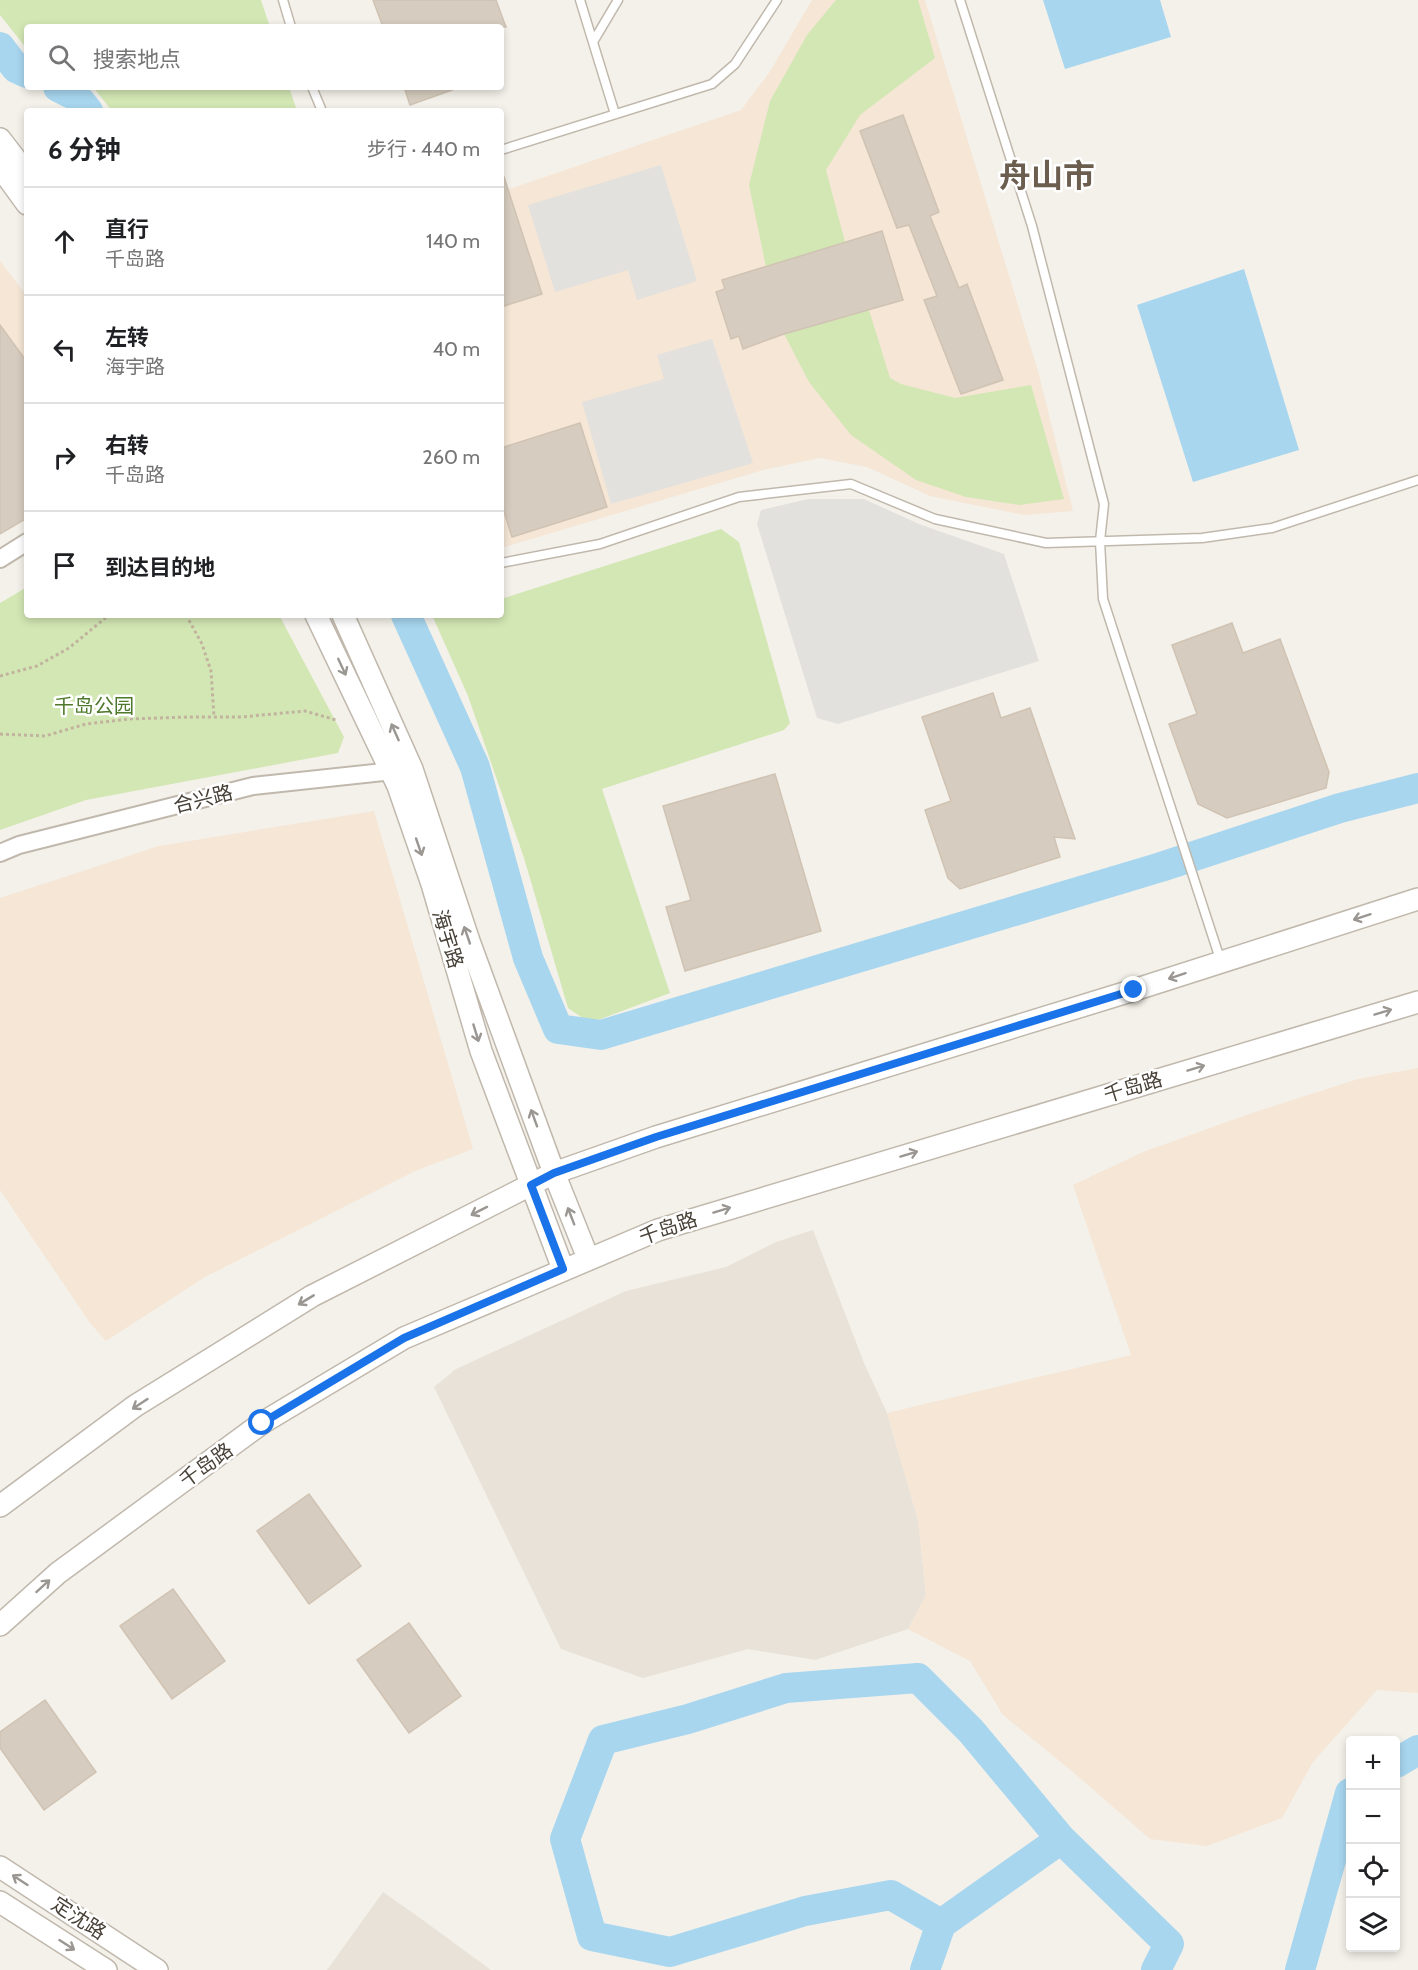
<!DOCTYPE html>
<html lang="zh">
<meta charset="utf-8">
<style>
body{margin:0;font-family:Cabin,"Noto Sans SC",sans-serif;background:#f6f6f6;color:#202124}
.controls{position:absolute;right:18px;bottom:18px;display:grid;overflow:hidden;border-radius:6px;box-shadow:0 3px 9px #0003}
.controls button{width:54px;height:54px;display:grid;place-items:center;padding:0;border:0;border-bottom:2px solid #e0e0e0;background:#fff;color:#202124;font:30px sans-serif}
.stop{position:absolute;width:18px;height:18px;margin:-14px;border:4px solid #1a73e8;border-radius:50%;background:#fff}
.stop.end{background:#1a73e8;border-color:#fff;box-shadow:0 2px 6px #0008}
.list{margin:0;padding:0;list-style:none}
h2{display:flex;justify-content:space-between;align-items:center;height:78px;margin:0;padding:0 24px;font-size:26px}
h2 small{font-size:20px;font-weight:400;color:#757577}
.list li{display:grid;grid-template-columns:39px 1fr auto;gap:18px;align-items:center;box-sizing:border-box;height:108px;padding:0 24px;border-top:2px solid #e0e0e0}
.list b{display:block;font-size:22px;white-space:nowrap}
.list p{margin:0;font-size:20px;white-space:nowrap;color:#757577}
.list em{font-size:20px;font-style:normal;color:#757577}
.icon{flex:none;width:33px;height:33px;fill:none;stroke:currentColor;stroke-width:2;stroke-linecap:round;stroke-linejoin:round}
.map{position:relative;flex:none;width:1418px;height:1970px;overflow:hidden}
.search{position:absolute;background:#fff;box-shadow:0 3px 9px #0003;left:24px;top:24px;width:480px;height:66px;display:flex;align-items:center;gap:15px;box-sizing:border-box;padding:0 21px;border-radius:6px;color:#757577;font-size:22px}
.panel{position:absolute;background:#fff;box-shadow:0 3px 9px #0003;left:24px;top:108px;width:480px;height:510px;border-radius:6px}
.map>svg:first-child{display:block}
.residential{fill:#e8e2d8}
.commercial{fill:#f5e6d6}
.green{fill:#d3e7b4}
.parking{fill:#e3e1de}
.water{fill:#a8d6ef}
.lines{fill:none;stroke-linecap:round;stroke-linejoin:round}
.river{stroke:#a8d6ef;stroke-width:30}
.building{fill:#d6ccbf;stroke:#d0c3b3;stroke-width:1.5}
.service-casing{stroke:#c0b8ac;stroke-width:11}
.minor-casing{stroke:#c0b8ac;stroke-width:20}
.tertiary-casing{stroke:#c0b8ac;stroke-width:24}
.path{stroke:#c1b39e;stroke-width:3;stroke-dasharray:3 3;stroke-linecap:butt}
.service{stroke:#fff;stroke-width:8}
.minor{stroke:#fff;stroke-width:16}
.tertiary{stroke:#fff;stroke-width:21}
.oneway{stroke:#9a9692}
.route{stroke:#1a73e8;stroke-width:8}
.labels{text-anchor:middle;stroke-width:5;stroke-linejoin:round;paint-order:stroke}
.park-label{font-size:20px;fill:#4e792c;stroke:#fff}
.street-label{font-size:20px;fill:#484138;stroke:#fff}
.town-label{font-size:32px;font-weight:bold;fill:#6b5e4f;stroke:#fff}
</style>
<div class="map">
<svg width="1418" height="1970" viewBox="0 0 1418 1970">
<rect width="100%" height="100%" fill="#f4f1ea"/>
<path class="residential" d="M813,1230L864,1363L887,1413L918,1520L926,1595L908,1629L815,1660L748,1649L643,1678L561,1649L434,1387L456,1369L626,1291L726,1267L776,1242Z
M383,1892L420,1918L491,1970H327Z"/>
<path class="commercial" d="M812,0H925L1038,371L1073,511L1024,515L930,496L867,467L820,458L763,470L501,548V192L741,110L769,73Z
M0,261L27,296V513L0,531Z
M374,811L473,1149L415,1171L205,1277L106,1341L90,1323L0,1190V898L159,846Z
M1418,1068V1693L1377,1690L1313,1762L1282,1818L1207,1846L1150,1839L1073,1772L1003,1715L970,1661L908,1629L926,1595L918,1520L887,1413L1131,1355L1073,1185L1143,1152L1249,1114L1358,1079Z"/>
<path class="green" d="M0,0H261L270,27H27V49L0,15Z
M836,0H918L935,58L860,115L826,170L845,242L766,267L749,185L770,101L807,35Z
M93,87H289L297,111H112Z
M869,310L890,378L901,384L955,398L1031,385L1064,499L1019,505L966,497L916,480L851,435L809,382L784,334Z
M721,529L739,542L790,723L784,730L602,789L670,993L590,1023L568,1008L524,858L468,696L432,615H501V599Z
M27,587V615H279L344,737L338,753L86,800L0,830V603Z"/>
<path class="parking" d="M661,165L697,281L637,300L628,270L555,292L528,205Z
M712,339L753,463L611,504L582,402L664,379L657,355Z
M808,499H864L919,524L1004,554L1039,661L838,724L817,718L757,524L761,510Z"/>
<path class="water" d="M1043,0H1160L1171,37L1065,69Z
M1244,269L1299,450L1193,482L1137,305Z"/>
<g class="lines">
<path class="river" d="M0,47L16,68L27,73
M58,87L76,96L88,111
M406,615L475,767L528,958L558,1029L601,1035L1161,867L1340,808L1418,788
M1396,1763L1418,1750
M1061,1839L941,1924L891,1895L805,1911L670,1952L592,1936L565,1839L603,1740L688,1719L786,1688L918,1678L971,1731L1061,1839L1169,1944L1156,1970
M925,1970L941,1924
M1300,1970L1350,1793"/>
</g>
<path class="building" d="M373,0H496L506,27H383Z
M404,87H455V89L410,105Z
M903,115L939,212L930,216L959,288L967,284L1003,380L961,394L924,300L937,296L909,225L897,228L860,131Z
M504,177L542,294L501,307V178Z
M882,231L903,300L784,334L743,349L739,336L731,339L716,292L725,289L722,280Z
M0,325L27,362V518L0,534Z
M580,423L607,507L512,537L501,502V448Z
M1232,623L1243,653L1280,639L1329,772L1326,788L1227,818L1198,804L1169,724L1197,714L1172,645Z
M993,693L1001,718L1030,708L1075,839L1054,837L1060,857L960,889L948,878L925,810L951,801L922,717Z
M775,774L821,931L685,971L666,907L691,900L663,806Z
M309,1494L361,1566L309,1604L257,1531Z
M173,1589L225,1661L172,1699L120,1626Z
M409,1623L461,1696L409,1733L357,1660Z
M45,1700L96,1772L44,1810L0,1748V1732Z"/>
<g class="lines">
<defs>
<path id="service" d="M283,0L291,27
M580,0L615,114
M960,0L1032,226L1104,504L1100,541L1103,599L1221,962
M593,42L618,0
M312,87L322,111
M501,150L712,84L735,64L777,0
M501,563L600,544L739,497L851,484L935,519L1046,543L1202,538L1272,528L1418,480"/>
<path id="minor" d="M0,559L27,542
M0,853L19,845L253,786L402,770"/>
<path id="tertiary" d="M0,139L27,174
M0,167L27,204
M316,615L398,786L432,884L481,1051L563,1269
M343,615L412,769L469,941L554,1173L588,1258
M0,1506L135,1406L312,1296L554,1173L656,1137L1134,990L1418,899
M0,1625L58,1573L262,1423L404,1338L658,1230L1418,1002
M0,1867L157,1970
M0,1902L106,1970"/>
</defs>
<use href="#service" class="service-casing"/>
<use href="#minor" class="minor-casing"/>
<use href="#tertiary" class="tertiary-casing"/>
<path class="path" d="M186,615L202,644L211,671L214,717
M0,676L37,666L69,648L109,615
M0,734L45,736L86,724L129,719L189,717H241L305,711L336,720"/>
<use href="#service" class="service"/>
<use href="#minor" class="minor"/>
<use href="#tertiary" class="tertiary"/>
</g>
<defs><path id="oneway-shaft" d="M-6 0H5M1.5-3L5.5 0L1.5 3" fill="none" stroke-width="1.6" stroke-linecap="round" stroke-linejoin="round" transform="scale(1.5)"/></defs>
<g class="oneway">
<use href="#oneway-shaft" transform="translate(342 667) rotate(65)"/>
<use href="#oneway-shaft" transform="translate(395 732) rotate(-114)"/>
<use href="#oneway-shaft" transform="translate(419 847) rotate(71)"/>
<use href="#oneway-shaft" transform="translate(1362 917) rotate(162)"/>
<use href="#oneway-shaft" transform="translate(467 935) rotate(-109)"/>
<use href="#oneway-shaft" transform="translate(1177 976) rotate(162)"/>
<use href="#oneway-shaft" transform="translate(1383 1012) rotate(-17)"/>
<use href="#oneway-shaft" transform="translate(476 1033) rotate(73)"/>
<use href="#oneway-shaft" transform="translate(1196 1068) rotate(-17)"/>
<use href="#oneway-shaft" transform="translate(534 1118) rotate(-110)"/>
<use href="#oneway-shaft" transform="translate(909 1154) rotate(-17)"/>
<use href="#oneway-shaft" transform="translate(722 1210) rotate(-17)"/>
<use href="#oneway-shaft" transform="translate(479 1211) rotate(153)"/>
<use href="#oneway-shaft" transform="translate(571 1216) rotate(-111)"/>
<use href="#oneway-shaft" transform="translate(306 1300) rotate(149)"/>
<use href="#oneway-shaft" transform="translate(140 1404) rotate(147)"/>
<use href="#oneway-shaft" transform="translate(43 1586) rotate(-42)"/>
<use href="#oneway-shaft" transform="translate(20 1880) rotate(-147)"/>
<use href="#oneway-shaft" transform="translate(67 1945) rotate(33)"/>
</g>
<g class="lines">
<path class="route" d="M262,1423L404,1338L563,1269L531,1185L554,1173L656,1137L1134,990"/>
</g>
<g class="labels">
<g class="park-label">
<text x="94" y="713">千岛公园</text>
</g>
<g class="street-label">
<text transform="translate(203 799) rotate(-14)" y="7">合兴路</text>
<text transform="translate(448 939) rotate(73)" y="7">海宇路</text>
<text transform="translate(1133 1087) rotate(-17)" y="7">千岛路</text>
<text transform="translate(668 1228) rotate(-19)" y="7">千岛路</text>
<text transform="translate(206 1465) rotate(-36)" y="7">千岛路</text>
<text transform="translate(79 1918) rotate(33)" y="7">定沈路</text>
</g>
<g class="town-label">
<text x="1047" y="187">舟山市</text>
</g>
</g>
</svg>
<div class="controls">
<button>+</button>
<button>−</button>
<button><svg class="icon" aria-label="locate" viewBox="0 0 24 24"><circle cx="12" cy="12" r="6"/><path d="M12 2v4M12 18v4M2 12h4M18 12h4"/></svg></button>
<button><svg class="icon" aria-label="layers" viewBox="0 0 24 24"><path d="M12 4l9 5-9 5-9-5zM3 14l9 5 9-5"/></svg></button>
</div>
<div class="stop" style="left:262px;top:1423px"></div>
<div class="stop end" style="left:1134px;top:990px"></div>
<div class="search"><svg class="icon" aria-label="search" viewBox="0 0 24 24"><circle cx="10" cy="10" r="6"/><path d="M15 15l6 6"/></svg>搜索地点</div>
<section class="panel">
<h2>6 分钟<small>步行 · 440 m</small></h2>
<ul class="list">
<li><svg class="icon" aria-label="ahead" viewBox="0 0 24 24"><path d="M12 20V5M6 11l6-6 6 6"/></svg><div><b>直行</b><p>千岛路</p></div><em>140 m</em></li>
<li><svg class="icon" aria-label="left" viewBox="0 0 24 24"><path d="M17 20v-9H6M10 6l-5 5 5 5"/></svg><div><b>左转</b><p>海宇路</p></div><em>40 m</em></li>
<li><svg class="icon" aria-label="right" viewBox="0 0 24 24"><path d="M7 20v-9h11M14 6l5 5-5 5"/></svg><div><b>右转</b><p>千岛路</p></div><em>260 m</em></li>
<li><svg class="icon" aria-label="arrive" viewBox="0 0 24 24"><path d="M6 21V4h12l-3 4 3 4H6"/></svg><div><b>到达目的地</b></div></li>
</ul>
</section>
</div>
